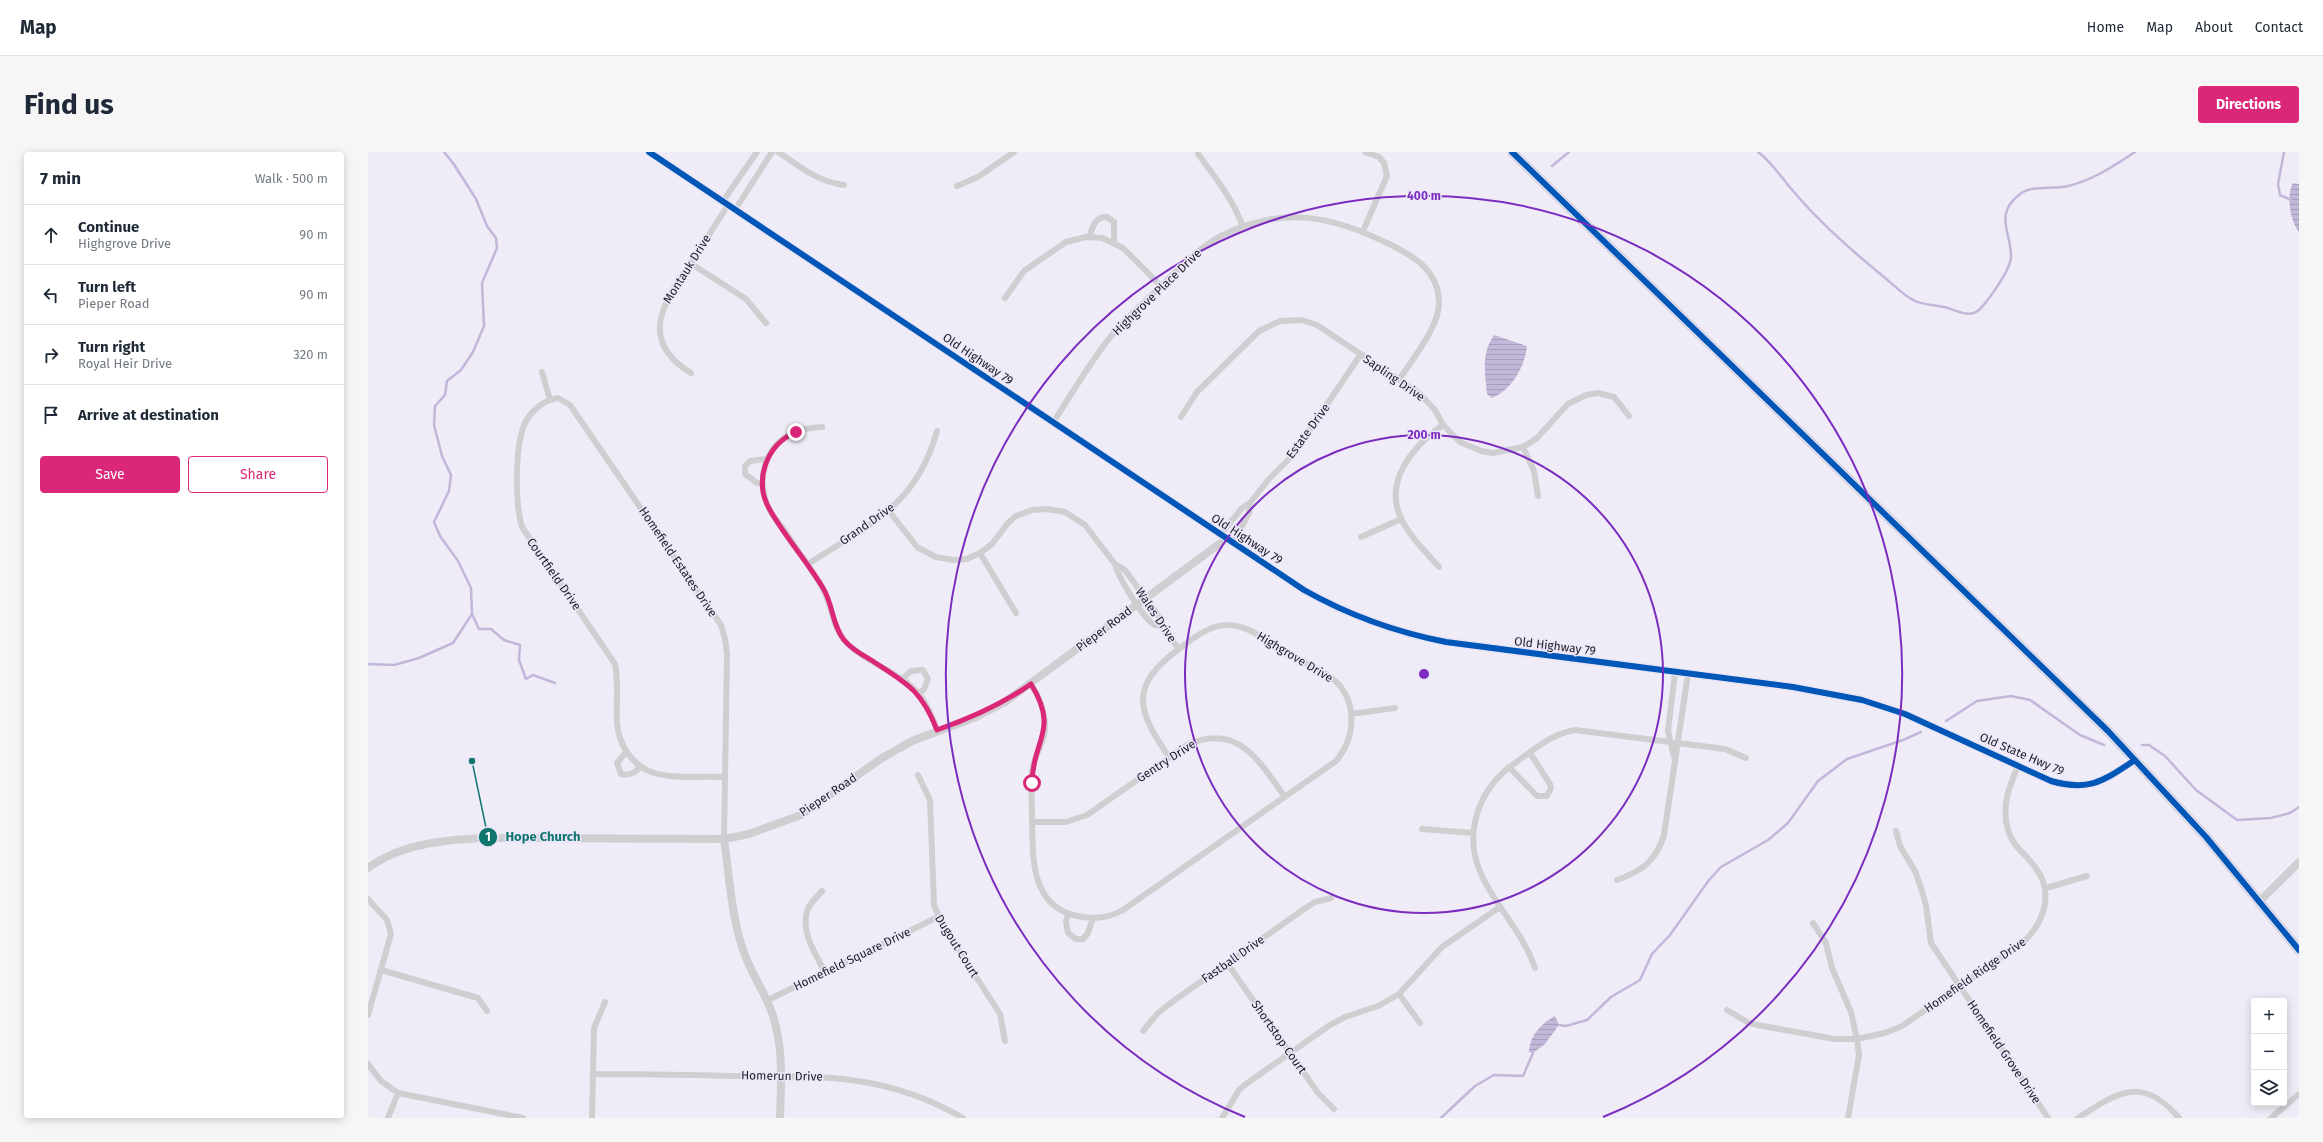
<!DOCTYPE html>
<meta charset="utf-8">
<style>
body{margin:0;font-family:"Fira Sans",sans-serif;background:#f6f6f7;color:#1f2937}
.controls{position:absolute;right:12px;bottom:12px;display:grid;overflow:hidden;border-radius:4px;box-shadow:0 2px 10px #0003}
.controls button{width:36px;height:36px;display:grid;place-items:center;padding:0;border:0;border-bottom:1px solid #e0e1e3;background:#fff;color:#1f2937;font:20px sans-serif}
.stop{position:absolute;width:12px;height:12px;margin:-9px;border:3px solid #db2777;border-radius:50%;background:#fff}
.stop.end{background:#db2777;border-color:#fff;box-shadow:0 1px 4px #0008}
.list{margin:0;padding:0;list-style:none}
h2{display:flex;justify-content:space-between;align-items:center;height:52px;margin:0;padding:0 16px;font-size:17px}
h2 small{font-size:13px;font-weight:400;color:#747a83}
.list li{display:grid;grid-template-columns:26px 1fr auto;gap:12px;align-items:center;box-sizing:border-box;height:60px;padding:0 16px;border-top:1px solid #e0e1e3}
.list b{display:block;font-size:15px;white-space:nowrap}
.list p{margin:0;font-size:13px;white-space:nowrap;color:#747a83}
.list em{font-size:13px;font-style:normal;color:#747a83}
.actions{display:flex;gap:8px;padding:12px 16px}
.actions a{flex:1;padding:9px 0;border:1px solid #db2777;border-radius:4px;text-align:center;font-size:14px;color:#db2777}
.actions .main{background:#db2777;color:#fff}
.icon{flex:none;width:22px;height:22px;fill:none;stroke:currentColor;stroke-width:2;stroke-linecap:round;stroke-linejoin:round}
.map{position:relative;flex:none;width:1931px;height:966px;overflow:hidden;border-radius:4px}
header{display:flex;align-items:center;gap:24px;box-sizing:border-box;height:56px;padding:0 20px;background:#fff;border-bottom:1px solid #e0e1e3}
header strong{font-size:19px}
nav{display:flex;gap:22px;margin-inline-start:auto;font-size:14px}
.intro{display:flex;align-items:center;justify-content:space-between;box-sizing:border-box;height:96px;padding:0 24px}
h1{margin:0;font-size:28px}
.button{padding:10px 18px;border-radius:4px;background:#db2777;color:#fff;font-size:14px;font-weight:700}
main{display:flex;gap:24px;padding:0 24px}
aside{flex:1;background:#fff;border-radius:4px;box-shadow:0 2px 10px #0003}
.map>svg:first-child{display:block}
.water{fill:url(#water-rules)}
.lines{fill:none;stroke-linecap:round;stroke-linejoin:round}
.stream{stroke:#c1b7d9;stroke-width:2.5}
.minor{stroke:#cfced0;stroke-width:6}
.tertiary{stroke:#cfced0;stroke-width:8}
.primary{stroke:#ceccd3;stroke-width:10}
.cycleway-casing{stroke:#ede7fc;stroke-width:8}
.cycleway{stroke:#0057b8;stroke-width:6}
.route{stroke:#db2777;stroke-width:5}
.ring{fill:none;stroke:#7b2cbf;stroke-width:2}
.labels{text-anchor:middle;stroke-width:3;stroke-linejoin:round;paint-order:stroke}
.street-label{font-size:12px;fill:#1f1c24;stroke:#ede7fc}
.centre{fill:#7b2cbf;stroke:#ede7fc;stroke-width:2}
.ring-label{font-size:12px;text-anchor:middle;font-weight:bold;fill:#7b2cbf;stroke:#ede7fc;stroke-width:3;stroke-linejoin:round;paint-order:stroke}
.leader{fill:none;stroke:#0f766e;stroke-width:1.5}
.callout-dot{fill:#0f766e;stroke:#ede7fc;stroke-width:1.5}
.mark-label{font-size:12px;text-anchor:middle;font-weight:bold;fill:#fff}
.callout-label{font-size:13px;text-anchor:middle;font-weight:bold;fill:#0f766e;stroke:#ede7fc;stroke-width:3;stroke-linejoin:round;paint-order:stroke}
</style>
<header>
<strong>Map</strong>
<nav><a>Home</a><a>Map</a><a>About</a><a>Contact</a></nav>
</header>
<div class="intro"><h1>Find us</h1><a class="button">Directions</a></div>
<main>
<aside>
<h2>7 min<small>Walk · 500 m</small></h2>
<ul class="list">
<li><svg class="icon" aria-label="ahead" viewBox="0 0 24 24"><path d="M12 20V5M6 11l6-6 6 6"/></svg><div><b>Continue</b><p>Highgrove Drive</p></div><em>90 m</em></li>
<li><svg class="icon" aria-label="left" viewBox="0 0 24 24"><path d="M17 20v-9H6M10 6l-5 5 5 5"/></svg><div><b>Turn left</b><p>Pieper Road</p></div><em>90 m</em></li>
<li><svg class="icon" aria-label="right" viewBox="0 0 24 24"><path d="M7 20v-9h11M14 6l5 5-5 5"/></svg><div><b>Turn right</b><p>Royal Heir Drive</p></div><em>320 m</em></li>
<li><svg class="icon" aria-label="arrive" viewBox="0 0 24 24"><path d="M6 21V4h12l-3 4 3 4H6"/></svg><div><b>Arrive at destination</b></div></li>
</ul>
<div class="actions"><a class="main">Save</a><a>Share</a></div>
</aside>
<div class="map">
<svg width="1931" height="966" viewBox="0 0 1931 966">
<defs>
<pattern id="water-rules" width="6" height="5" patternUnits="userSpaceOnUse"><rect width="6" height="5" fill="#c1b7d9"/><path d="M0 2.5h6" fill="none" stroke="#a59dba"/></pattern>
</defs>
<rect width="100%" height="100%" fill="#efecf7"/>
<path class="water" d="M1925,31L1931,32V80C1922,69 1918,43 1925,31Z
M1126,183L1159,194C1157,214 1144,238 1124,246L1119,242C1117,221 1113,202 1126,183Z
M1187,864L1191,873L1177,892L1165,901L1161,900C1162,883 1173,872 1187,864Z"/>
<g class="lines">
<path class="stream" d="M1390,0C1405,11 1414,27 1426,40C1453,72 1484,99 1516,125C1526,133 1536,144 1547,149C1555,153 1570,153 1580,156C1589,159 1602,166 1611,158C1620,149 1644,116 1643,104C1643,81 1626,62 1651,43C1663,32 1684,38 1700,34C1725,28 1746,14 1767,0
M1916,0L1910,32L1912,43L1923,48
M1184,14L1201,0
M104,462L111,477H123L136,488L152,493L151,508L158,527L165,523L187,531
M0,512L26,513L51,506L85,491L104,462L103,436L90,409L72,384L66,370L81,339L83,323L74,304L66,273L67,254L77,243L79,229L93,218L105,200L116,174L114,131L129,96L128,86L119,74L108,47L85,11L76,0
M1578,569L1609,549L1643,544L1662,548L1712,583L1736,593
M1774,593H1781L1797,604L1828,638L1869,668L1903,666L1922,661L1931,655
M1191,873L1198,874L1219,868L1243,845L1272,828L1284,802L1302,783L1341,728L1353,715L1400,688L1420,671L1450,629L1479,607L1535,588L1553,580
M1073,966L1107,934L1126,923L1155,924L1165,901"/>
<path class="minor" d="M410,0C433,15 448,29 476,33
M830,2C847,25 865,47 875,75
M589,34L610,25L646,0
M355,49L389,0
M367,58L404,0
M995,79L1019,24L1016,11L1011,5L997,0
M721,85C725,75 727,64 739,65L746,70V90
M322,111L378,147L398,171
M637,146L656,119L698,90L718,85L734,86L755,96L793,134
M174,220L182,248L190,246L202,253L353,473L357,487L359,502L356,687
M323,221C269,188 296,150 323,110C336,91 348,72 360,53
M182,248C169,253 159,264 155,276C147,300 147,352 154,375L247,512C251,531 248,550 249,570C250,592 264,614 286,621C305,627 336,624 356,625
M813,265L829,240L891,179L912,169L933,168L949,173L1052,242L1067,258L1075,273L1092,290L1113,299L1125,301L1155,295L1168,287L1200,252L1218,243L1230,241L1246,245L1261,264
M685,271C701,245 718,218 736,193C753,170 777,150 797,130C815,113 833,94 855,83C916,53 965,64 1023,93C1047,105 1069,118 1071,148C1073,173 1044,207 1031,228
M454,275C442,276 429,277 419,284C394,300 389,331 401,357C405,365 412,372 417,379C429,398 443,416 454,435C464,452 464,476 478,490C499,512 533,520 552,543C560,554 565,566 569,578
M1155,295L1166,319L1170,344
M395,332L389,331L377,322V314L382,309L399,307
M521,359L549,395L568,405L586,408L599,407L612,401L624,392L640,371L648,364L664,358L679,357L697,360L717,373L747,412L757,418L792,466L794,475L811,497
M852,383L874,356L882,351L901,327L924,304L993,202
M993,385L1033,367
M865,391L881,361L882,351
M612,401L648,461
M440,412C501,372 548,355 569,279
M747,412C750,425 774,464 785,472C787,473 791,474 794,475
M1071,415C1058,400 1041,384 1033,366C1015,329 1046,293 1075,273
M533,528L543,519L555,518L560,527L556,537L551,542
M663,532C672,546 678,561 677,578C676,590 668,601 665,613C662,629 664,648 664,665C665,701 661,751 705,763C723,768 739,767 755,758L968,609C990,582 990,542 958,522C946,514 931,508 918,501C900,490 880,472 858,473C840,474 827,485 812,496C761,534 768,557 801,605
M983,562L1027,556
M259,599L249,611L253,622C262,624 267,621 273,614
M1306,605L1300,579L1307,520
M1141,615L1169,644H1179L1183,636L1182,632L1162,601
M550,623L562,648L566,753L576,775L632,862L637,889
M664,670H698L719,663L819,593C870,570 891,609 917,645
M1054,677L1105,681
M1528,679L1532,694L1547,719L1553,736L1558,753L1563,791L1680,966
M1249,728C1274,719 1288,709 1296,683L1320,522
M1678,736L1719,724
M454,739C449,745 442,751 440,757C431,778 448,803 457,820
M0,747L19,768L23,782L0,863
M700,762L698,770L700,781L708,787H715L720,781L725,766
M1445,771L1458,791L1464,816L1483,860L1489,887L1491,903L1480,966
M859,811L950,941L966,957
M1167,816C1148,759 1086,723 1111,656C1118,638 1131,622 1147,611C1166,598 1183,582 1207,578L1357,597L1378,606
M13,818L110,846L119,859
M1031,842L1052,871
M398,849L570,765
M1359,858L1379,870L1389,873L1467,887H1489L1517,881L1534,874L1653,792C1676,772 1687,741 1667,715C1658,702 1644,694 1640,678C1633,655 1641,635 1650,614
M775,879L790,861L804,850L939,755L947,750L963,746
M0,912L13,929L30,941L155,966
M225,922C274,922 322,923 371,924C455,924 520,922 595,966
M20,966L30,941
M224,966L226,876L237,850
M854,966L871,938L878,932L962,873L977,865L1010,854L1031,842L1074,795L1132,755
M1710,966C1750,940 1774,923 1811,966
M1903,966L1931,942"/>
<path class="tertiary" d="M281,0L936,438C982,464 1027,480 1078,490L1425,535L1494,548L1537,562L1683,629C1722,640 1735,629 1767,608
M356,687C361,722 363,760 374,795C381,818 396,838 404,861C416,895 413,931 412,966
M0,716C32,692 76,688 115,686L356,687L381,682L433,663L514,606L544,589L608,565L637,550L858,387
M1891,750L1931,710"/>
<path class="primary" d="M1144,0L1740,579L1838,685L1931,798"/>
<defs>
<path id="cycleway" d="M281,0L936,438C982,464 1027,480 1078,490L1425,535L1494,548L1537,562L1683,629C1722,640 1735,629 1767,608
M1144,0L1740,579L1838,685L1931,798"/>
</defs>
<use href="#cycleway" class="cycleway-casing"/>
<use href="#cycleway" class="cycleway"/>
</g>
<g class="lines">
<path class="route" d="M428,280C398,293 385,329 402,358C417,385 439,409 455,436C465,452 464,473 476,488C483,497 494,503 503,508C538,531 553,537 569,578C603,566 633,553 663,532C692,579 664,588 664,631"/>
</g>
<g class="ring">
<circle cx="1056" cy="522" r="239"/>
<path d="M877 965A478 478 0 1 1 1235 965"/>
</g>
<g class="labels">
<g class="street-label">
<text transform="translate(319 117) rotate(-58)" y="4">Montauk Drive</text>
<text transform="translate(789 140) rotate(-44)" y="4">Highgrove Place Drive</text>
<text transform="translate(610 207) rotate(34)" y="4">Old Highway 79</text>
<text transform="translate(1026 226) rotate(35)" y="4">Sapling Drive</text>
<text transform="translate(940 279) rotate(-54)" y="4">Estate Drive</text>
<text transform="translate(499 372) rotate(-35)" y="4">Grand Drive</text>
<text transform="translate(879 387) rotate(33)" y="4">Old Highway 79</text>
<text transform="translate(310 410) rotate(56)" y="4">Homefield Estates Drive</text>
<text transform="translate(186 422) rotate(55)" y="4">Courtfield Drive</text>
<text transform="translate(788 463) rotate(56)" y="4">Wales Drive</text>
<text transform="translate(736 477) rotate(-37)" y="4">Pieper Road</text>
<text transform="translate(1187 494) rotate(7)" y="4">Old Highway 79</text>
<text transform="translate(927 505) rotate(31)" y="4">Highgrove Drive</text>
<text transform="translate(1654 602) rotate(23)" y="4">Old State Hwy 79</text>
<text transform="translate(798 609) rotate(-33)" y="4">Gentry Drive</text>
<text transform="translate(460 643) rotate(-34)" y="4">Pieper Road</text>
<text transform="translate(589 794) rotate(58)" y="4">Dugout Court</text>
<text transform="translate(484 807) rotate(-26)" y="4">Homefield Square Drive</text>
<text transform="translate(865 807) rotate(-35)" y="4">Fastball Drive</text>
<text transform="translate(1607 823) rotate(-35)" y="4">Homefield Ridge Drive</text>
<text transform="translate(911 885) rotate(55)" y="4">Shortstop Court</text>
<text transform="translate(1636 900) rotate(56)" y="4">Homefield Grove Drive</text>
<text transform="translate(414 924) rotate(1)" y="4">Homerun Drive</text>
</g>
</g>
<circle cx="1056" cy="522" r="6" class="centre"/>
<g class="ring-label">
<text x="1056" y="48">400 m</text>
<text x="1056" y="287">200 m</text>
</g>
<path class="leader" d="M104 609L120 685"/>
<g class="callout-dot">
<circle cx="104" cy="609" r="4"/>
<circle cx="120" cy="685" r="10"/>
</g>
<g class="mark-label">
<text x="120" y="689">1</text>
</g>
<g class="callout-label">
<text x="175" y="689">Hope Church</text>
</g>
</svg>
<div class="controls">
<button>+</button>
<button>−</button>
<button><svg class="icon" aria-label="layers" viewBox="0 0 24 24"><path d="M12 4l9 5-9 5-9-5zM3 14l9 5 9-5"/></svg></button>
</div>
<div class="stop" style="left:664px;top:631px"></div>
<div class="stop end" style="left:428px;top:280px"></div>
</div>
</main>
